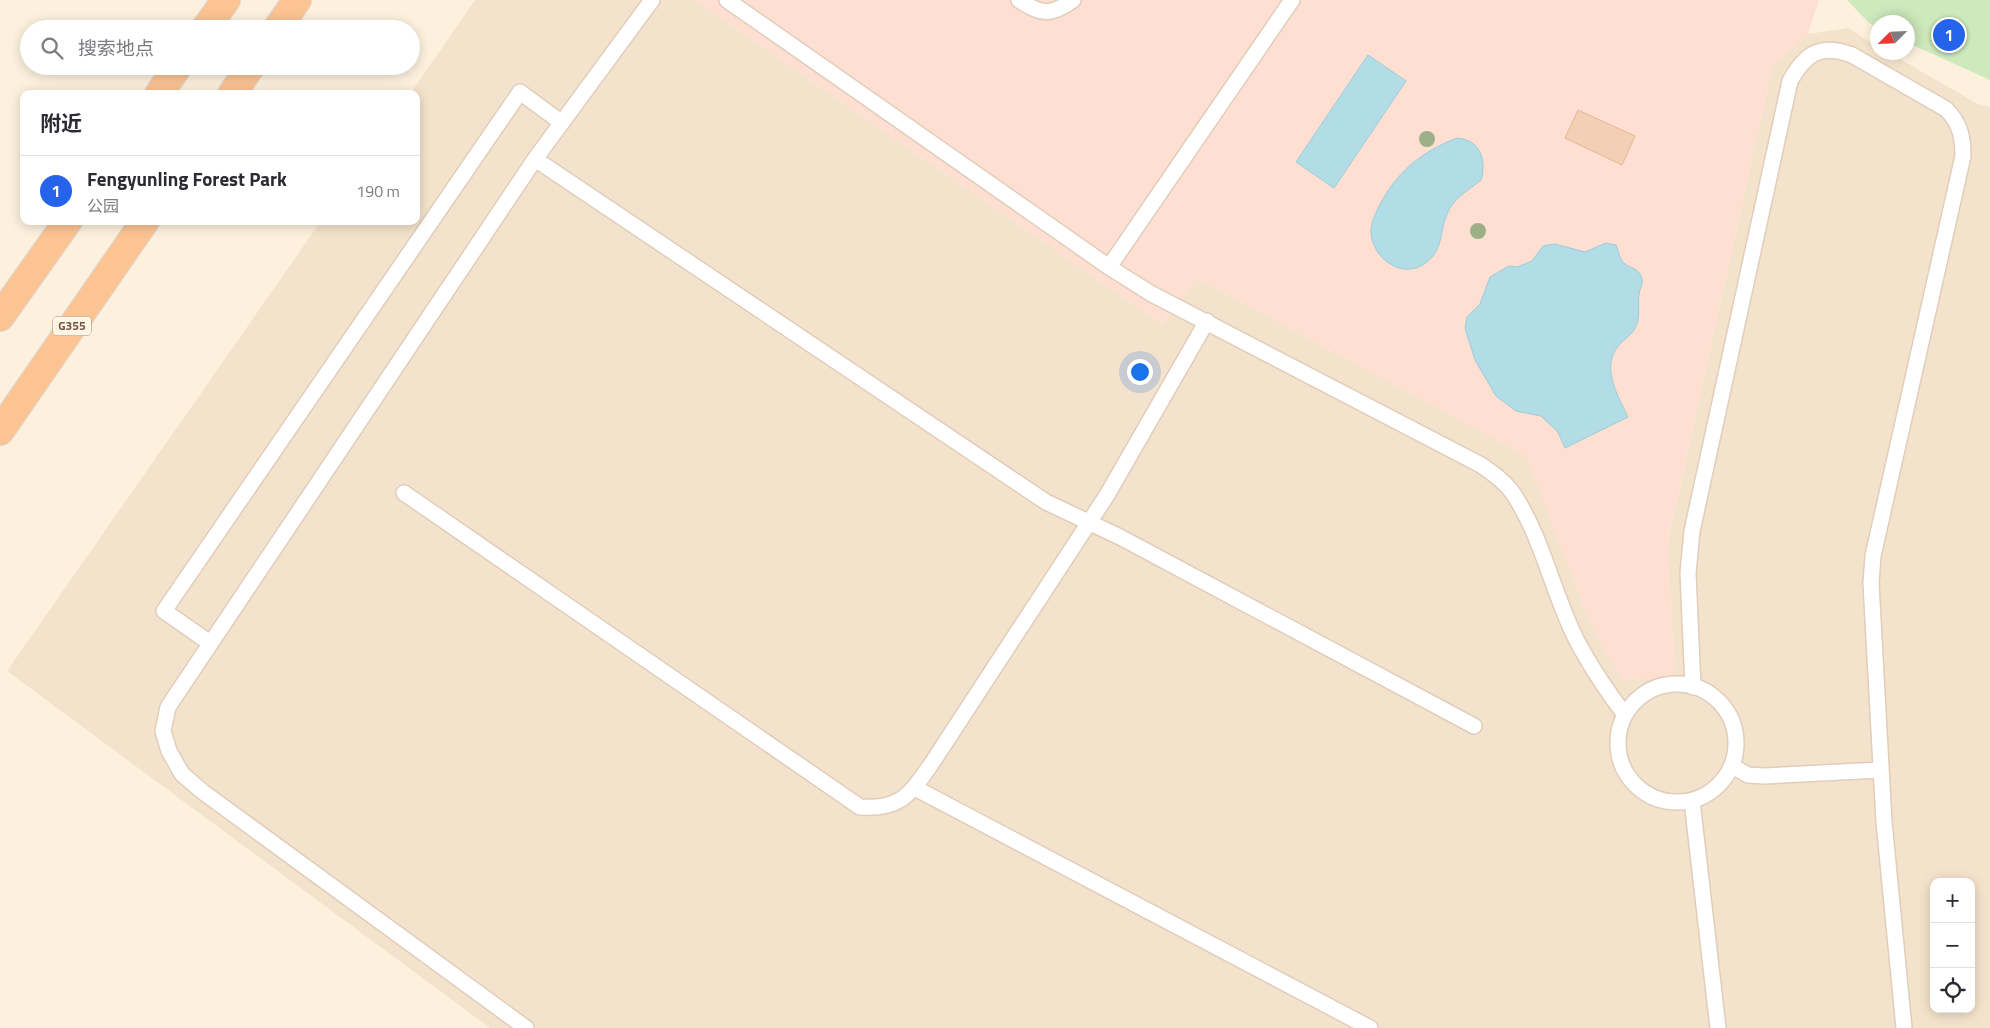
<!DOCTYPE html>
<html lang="zh">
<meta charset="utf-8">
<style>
body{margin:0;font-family:"Titillium Web","Noto Sans SC",sans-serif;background:#f7f7f7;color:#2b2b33}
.controls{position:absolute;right:15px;bottom:15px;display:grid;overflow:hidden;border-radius:10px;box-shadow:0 2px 12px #0003}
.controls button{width:45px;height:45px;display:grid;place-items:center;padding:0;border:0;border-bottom:1px solid #e1e1e2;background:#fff;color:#2b2b33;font:25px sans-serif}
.compass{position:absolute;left:1870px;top:15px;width:45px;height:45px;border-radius:50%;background:#fff;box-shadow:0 2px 12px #0003;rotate:246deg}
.you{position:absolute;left:1139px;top:371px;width:18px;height:18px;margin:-12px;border:4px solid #fff;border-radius:50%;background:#1a73e8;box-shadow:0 0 0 8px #1a73e833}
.badge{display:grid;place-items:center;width:32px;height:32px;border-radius:50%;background:#2563eb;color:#fff;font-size:16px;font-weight:700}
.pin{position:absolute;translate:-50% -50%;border:2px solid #fff;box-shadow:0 1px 5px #0006}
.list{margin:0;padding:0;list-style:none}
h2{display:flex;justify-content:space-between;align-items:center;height:65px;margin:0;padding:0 20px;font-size:21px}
h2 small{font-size:16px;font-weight:400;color:#7c7c81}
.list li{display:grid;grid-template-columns:32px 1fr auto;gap:15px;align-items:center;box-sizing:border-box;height:70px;padding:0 20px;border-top:1px solid #e1e1e2}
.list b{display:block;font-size:19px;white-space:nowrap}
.list p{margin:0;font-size:16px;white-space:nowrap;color:#7c7c81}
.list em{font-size:16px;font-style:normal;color:#7c7c81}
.icon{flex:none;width:28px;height:28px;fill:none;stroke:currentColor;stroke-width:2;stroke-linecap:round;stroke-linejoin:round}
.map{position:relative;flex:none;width:1990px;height:1028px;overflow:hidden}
.search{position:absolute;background:#fff;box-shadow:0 2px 12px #0003;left:20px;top:20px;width:400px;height:55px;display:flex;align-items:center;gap:12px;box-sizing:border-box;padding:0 18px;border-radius:28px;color:#7c7c81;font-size:19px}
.panel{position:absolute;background:#fff;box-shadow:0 2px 12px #0003;left:20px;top:90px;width:400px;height:135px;border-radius:10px}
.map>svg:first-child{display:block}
.residential{fill:#f4e3cc;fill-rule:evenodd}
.commercial{fill:#fedfd1}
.green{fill:#ceeabd}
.water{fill:#b3dde6;stroke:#99cdd8}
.building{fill:#f3cfb5;stroke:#e6b695}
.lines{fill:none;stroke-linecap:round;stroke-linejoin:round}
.service-casing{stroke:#e0cdba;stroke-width:18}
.trunk-casing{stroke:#ddd7d3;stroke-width:30}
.service{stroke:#fff;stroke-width:15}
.trunk{stroke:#fcc493;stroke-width:28}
.tree{fill:#9daf86}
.labels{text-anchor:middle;stroke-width:4.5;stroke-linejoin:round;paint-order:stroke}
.shield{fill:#fff5e5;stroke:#9d8676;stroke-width:1}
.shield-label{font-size:12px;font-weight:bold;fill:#735746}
</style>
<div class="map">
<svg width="1990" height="1028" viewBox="0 0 1990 1028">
<rect width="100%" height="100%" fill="#fdf1de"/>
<path class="residential" d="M475,0H695L1162,324L1197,278L1527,456L1587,615L1622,680L1675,676L1667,545L1772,67L1808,34L1848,28L1877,46L1878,52L1889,53L1978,104L1990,107V1028H490L7,671L321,221H416V94H410ZM1934,882H1971V1009H1934Z"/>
<path class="commercial" d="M695,0H1819L1808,34L1772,67L1667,544L1675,677L1622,680L1587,615L1526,456L1197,278L1162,324Z"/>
<path class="green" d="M1847,0H1990V80L1908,43V22H1878L1877,27L1869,23Z"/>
<path class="water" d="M1368,55L1406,81L1334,188L1296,162Z
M1457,138C1480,140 1487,159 1481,180C1468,191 1454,197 1447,214C1439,232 1444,251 1424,264C1400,280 1371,256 1371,231C1371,221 1378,208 1383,199C1401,168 1424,151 1457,138Z
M1606,243L1616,245C1619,252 1619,259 1625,264C1633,270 1639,268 1642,279C1643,284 1641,286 1640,290C1636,303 1642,316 1635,328C1632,335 1624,339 1619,345C1600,367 1618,396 1628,417L1565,448L1558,432L1541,416L1516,411L1496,396L1475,360L1465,328L1467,317L1480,304L1490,277L1509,266L1517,267L1532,261L1543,246L1555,244L1585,252Z"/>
<path class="building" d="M1578,110L1635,136L1622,165L1565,138Z"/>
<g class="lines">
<defs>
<path id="service" d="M727,0L1109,267L1292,0
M1019,0C1041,15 1051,16 1073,0
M535,159L1046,502L1120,537L1474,726
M1109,267L1150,293L1481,465C1494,474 1508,484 1516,498C1543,541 1553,593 1576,639C1590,666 1607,691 1625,715
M404,493L860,807C901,810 910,794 932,763L1107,495L1207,321
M210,643L164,611L520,92L562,123
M1618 743a59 59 0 1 1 118 0a59 59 0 1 1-118 0Z
M1693,687L1688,573L1692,531L1790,81C1805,54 1820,43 1852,55L1946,109C1960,123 1963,137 1963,156L1873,556L1871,583L1884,822L1904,1028
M1732,766L1748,775L1764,776L1880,770
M915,788L1370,1028
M1692,801L1718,1028
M526,1028L203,792L182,774L169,751L163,731L168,707L535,159L652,0"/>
<path id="trunk" d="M205,29L226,0
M277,29L297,0
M159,94L178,66
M232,94L251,66
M0,317L68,221
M0,431L145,221"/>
</defs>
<use href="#service" class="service-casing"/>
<use href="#trunk" class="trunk-casing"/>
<use href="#service" class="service"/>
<use href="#trunk" class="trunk"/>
</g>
<g class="tree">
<circle cx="1427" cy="139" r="8"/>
<circle cx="1478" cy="231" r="8"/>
</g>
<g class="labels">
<rect class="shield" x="53" y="316.5" width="38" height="19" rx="4"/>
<g class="shield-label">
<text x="72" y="330">G355</text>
</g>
</g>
</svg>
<div class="controls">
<button>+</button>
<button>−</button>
<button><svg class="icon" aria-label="locate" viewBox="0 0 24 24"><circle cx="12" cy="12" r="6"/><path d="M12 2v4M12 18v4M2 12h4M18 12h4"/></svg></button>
</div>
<svg class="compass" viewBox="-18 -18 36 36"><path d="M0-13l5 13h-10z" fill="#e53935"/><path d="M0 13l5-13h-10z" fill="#7c7c81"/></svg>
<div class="you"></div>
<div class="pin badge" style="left:1949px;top:35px">1</div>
<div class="search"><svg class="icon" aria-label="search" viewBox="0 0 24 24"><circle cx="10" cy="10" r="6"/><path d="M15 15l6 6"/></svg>搜索地点</div>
<section class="panel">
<h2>附近<small></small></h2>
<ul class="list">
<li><span class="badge">1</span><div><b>Fengyunling Forest Park</b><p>公园</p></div><em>190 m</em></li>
</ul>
</section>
</div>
